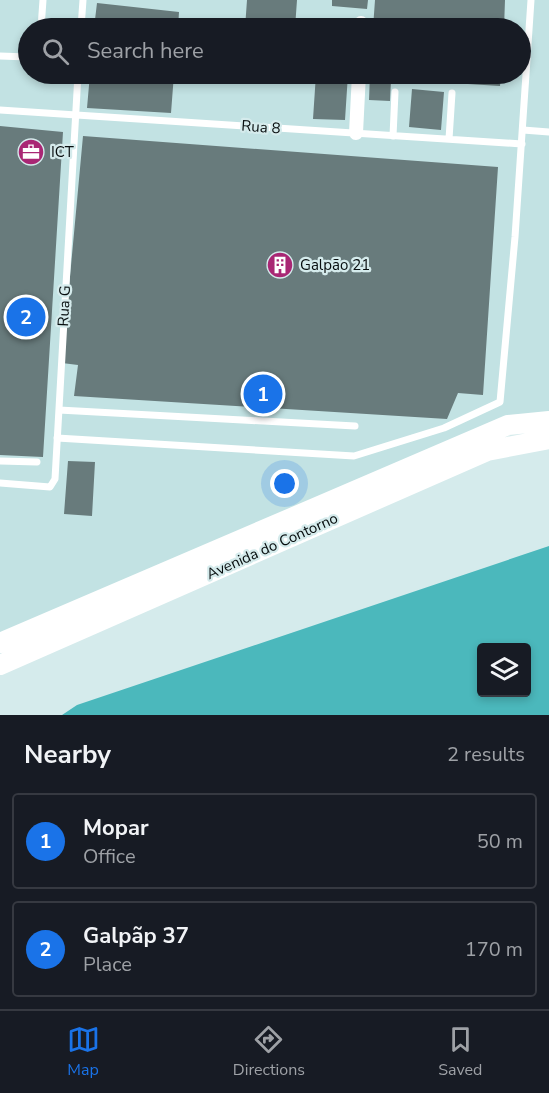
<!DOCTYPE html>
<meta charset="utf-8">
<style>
body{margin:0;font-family:"Nunito Sans",sans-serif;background:#242831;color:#f1f3f6}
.controls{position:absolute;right:18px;bottom:18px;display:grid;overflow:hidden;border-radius:6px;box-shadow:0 3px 9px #0003}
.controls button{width:54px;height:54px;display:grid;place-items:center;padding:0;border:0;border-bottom:2px solid #363941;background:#171b24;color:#f1f3f6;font:30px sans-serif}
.you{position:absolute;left:285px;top:484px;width:21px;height:21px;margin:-15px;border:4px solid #fff;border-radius:50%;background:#1a73e8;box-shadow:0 0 0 9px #1a73e833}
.badge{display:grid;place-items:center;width:39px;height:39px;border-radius:50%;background:#1a73e8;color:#fff;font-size:20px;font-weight:700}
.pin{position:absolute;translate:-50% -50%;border:3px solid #fff;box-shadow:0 2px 6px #0006}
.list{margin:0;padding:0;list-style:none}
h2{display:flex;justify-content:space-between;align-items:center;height:78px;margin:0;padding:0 24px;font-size:26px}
h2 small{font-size:20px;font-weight:400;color:#9ea1a6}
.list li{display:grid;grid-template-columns:39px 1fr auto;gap:18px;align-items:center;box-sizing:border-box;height:96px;margin:0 12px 12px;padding:0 12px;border:2px solid #363941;border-radius:6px}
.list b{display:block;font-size:22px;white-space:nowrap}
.list p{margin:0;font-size:20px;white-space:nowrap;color:#9ea1a6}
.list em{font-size:20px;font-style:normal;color:#9ea1a6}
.icon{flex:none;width:33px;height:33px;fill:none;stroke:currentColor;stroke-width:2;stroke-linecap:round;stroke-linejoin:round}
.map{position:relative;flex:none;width:549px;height:715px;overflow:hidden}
.search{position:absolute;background:#171b24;box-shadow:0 3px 9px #0003;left:18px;right:18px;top:18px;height:66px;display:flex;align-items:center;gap:15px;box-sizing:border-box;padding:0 21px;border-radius:33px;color:#9ea1a6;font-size:22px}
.sheet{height:294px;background:#171b24}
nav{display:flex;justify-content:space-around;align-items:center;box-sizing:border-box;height:84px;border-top:2px solid #363941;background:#171b24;font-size:16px;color:#9ea1a6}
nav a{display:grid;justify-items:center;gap:3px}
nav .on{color:#1a73e8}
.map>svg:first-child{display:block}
.built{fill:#c2e2e3;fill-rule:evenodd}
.forest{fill:#4bb8bc;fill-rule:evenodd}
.building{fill:#687b7c}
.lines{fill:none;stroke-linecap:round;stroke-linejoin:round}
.lane{stroke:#fff;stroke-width:7}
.street{stroke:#fff;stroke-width:14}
.secondary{stroke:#fff;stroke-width:20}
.labels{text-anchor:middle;stroke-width:4.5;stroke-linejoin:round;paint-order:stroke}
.street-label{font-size:15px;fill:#070d0e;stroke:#d5ebec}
.poi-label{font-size:15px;fill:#070d0e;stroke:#d5ebec;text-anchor:start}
</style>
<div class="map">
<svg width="549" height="715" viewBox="0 0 549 715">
<rect width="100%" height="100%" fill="#d5ebec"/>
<path class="built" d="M0,0H549V413L508,415L0,635ZM28,28H520V74H28Z"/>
<path class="forest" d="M549,546V715H62L77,705ZM482,648H526V692H482Z"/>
<path class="building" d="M247,0H297L295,28H245Z
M332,0H368L367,9L332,6Z
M375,0H505L504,28H373Z
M97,3L179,12L178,28H94Z
M90,74H174L171,113L87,108Z
M316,74H348L345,120L313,119Z
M370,74H404L391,80L390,101L369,100Z
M408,74H501L500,86L420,81Z
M412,89L444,92L441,130L409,127Z
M0,126L63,132L43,457L0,455Z
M83,136L498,167L483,395L458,393L447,419L74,396L78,365L62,363Z
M68,461L95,462L92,516L64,514Z"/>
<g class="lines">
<path class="lane" d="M41,28L43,0
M81,28L83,0
M0,56L28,57
M0,110L522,144
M523,130L549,132
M393,136L395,92
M449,139L452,93
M59,410L355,426
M57,438L354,456L444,428L500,402L515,237L531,0
M0,461L37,462
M0,483L50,487L55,479L78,74"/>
<path class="street" d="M361,28V23
M356,133L359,74"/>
<path class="secondary" d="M0,643L508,425L549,421
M0,665L487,451L549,439"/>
</g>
<defs>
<symbol id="office-disc" viewBox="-11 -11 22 22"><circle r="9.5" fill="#a92774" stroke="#d5ebec"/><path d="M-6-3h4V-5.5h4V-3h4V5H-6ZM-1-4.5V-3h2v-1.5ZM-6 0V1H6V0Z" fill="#fff"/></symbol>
<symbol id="building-disc" viewBox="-11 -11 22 22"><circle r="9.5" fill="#a92774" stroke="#d5ebec"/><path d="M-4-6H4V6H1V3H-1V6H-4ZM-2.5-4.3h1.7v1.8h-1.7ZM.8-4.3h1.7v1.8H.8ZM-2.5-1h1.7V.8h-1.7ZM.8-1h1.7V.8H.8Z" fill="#fff"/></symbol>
</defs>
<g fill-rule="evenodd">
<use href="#office-disc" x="16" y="137" width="30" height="30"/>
<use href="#building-disc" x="265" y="250" width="30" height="30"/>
</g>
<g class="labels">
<g class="street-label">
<text transform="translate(261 127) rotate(4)" y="5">Rua 8</text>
<text transform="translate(64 306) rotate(-87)" y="5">Rua G</text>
<text transform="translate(272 546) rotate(-24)" y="5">Avenida do Contorno</text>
</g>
<g class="poi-label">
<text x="51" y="157">ICT</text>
<text x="300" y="270">Galpão 21</text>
</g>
</g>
</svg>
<div class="controls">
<button><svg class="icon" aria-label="layers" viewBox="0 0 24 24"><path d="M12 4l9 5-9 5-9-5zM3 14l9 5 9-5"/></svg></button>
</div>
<div class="you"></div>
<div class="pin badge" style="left:263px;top:394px">1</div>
<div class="pin badge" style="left:26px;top:317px">2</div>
<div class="search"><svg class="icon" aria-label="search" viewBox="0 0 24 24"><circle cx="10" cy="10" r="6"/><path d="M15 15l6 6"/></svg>Search here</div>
</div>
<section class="sheet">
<h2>Nearby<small>2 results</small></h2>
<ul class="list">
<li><span class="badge">1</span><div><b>Mopar</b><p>Office</p></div><em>50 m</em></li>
<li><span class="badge">2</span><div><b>Galpãp 37</b><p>Place</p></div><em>170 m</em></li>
</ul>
</section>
<nav>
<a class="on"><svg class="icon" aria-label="map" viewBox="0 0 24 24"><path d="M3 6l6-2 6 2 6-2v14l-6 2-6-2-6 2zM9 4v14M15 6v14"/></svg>Map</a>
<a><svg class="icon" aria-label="directions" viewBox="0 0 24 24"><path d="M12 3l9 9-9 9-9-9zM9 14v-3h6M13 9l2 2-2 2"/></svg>Directions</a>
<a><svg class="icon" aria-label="saved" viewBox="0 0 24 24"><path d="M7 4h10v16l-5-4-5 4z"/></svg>Saved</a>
</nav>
